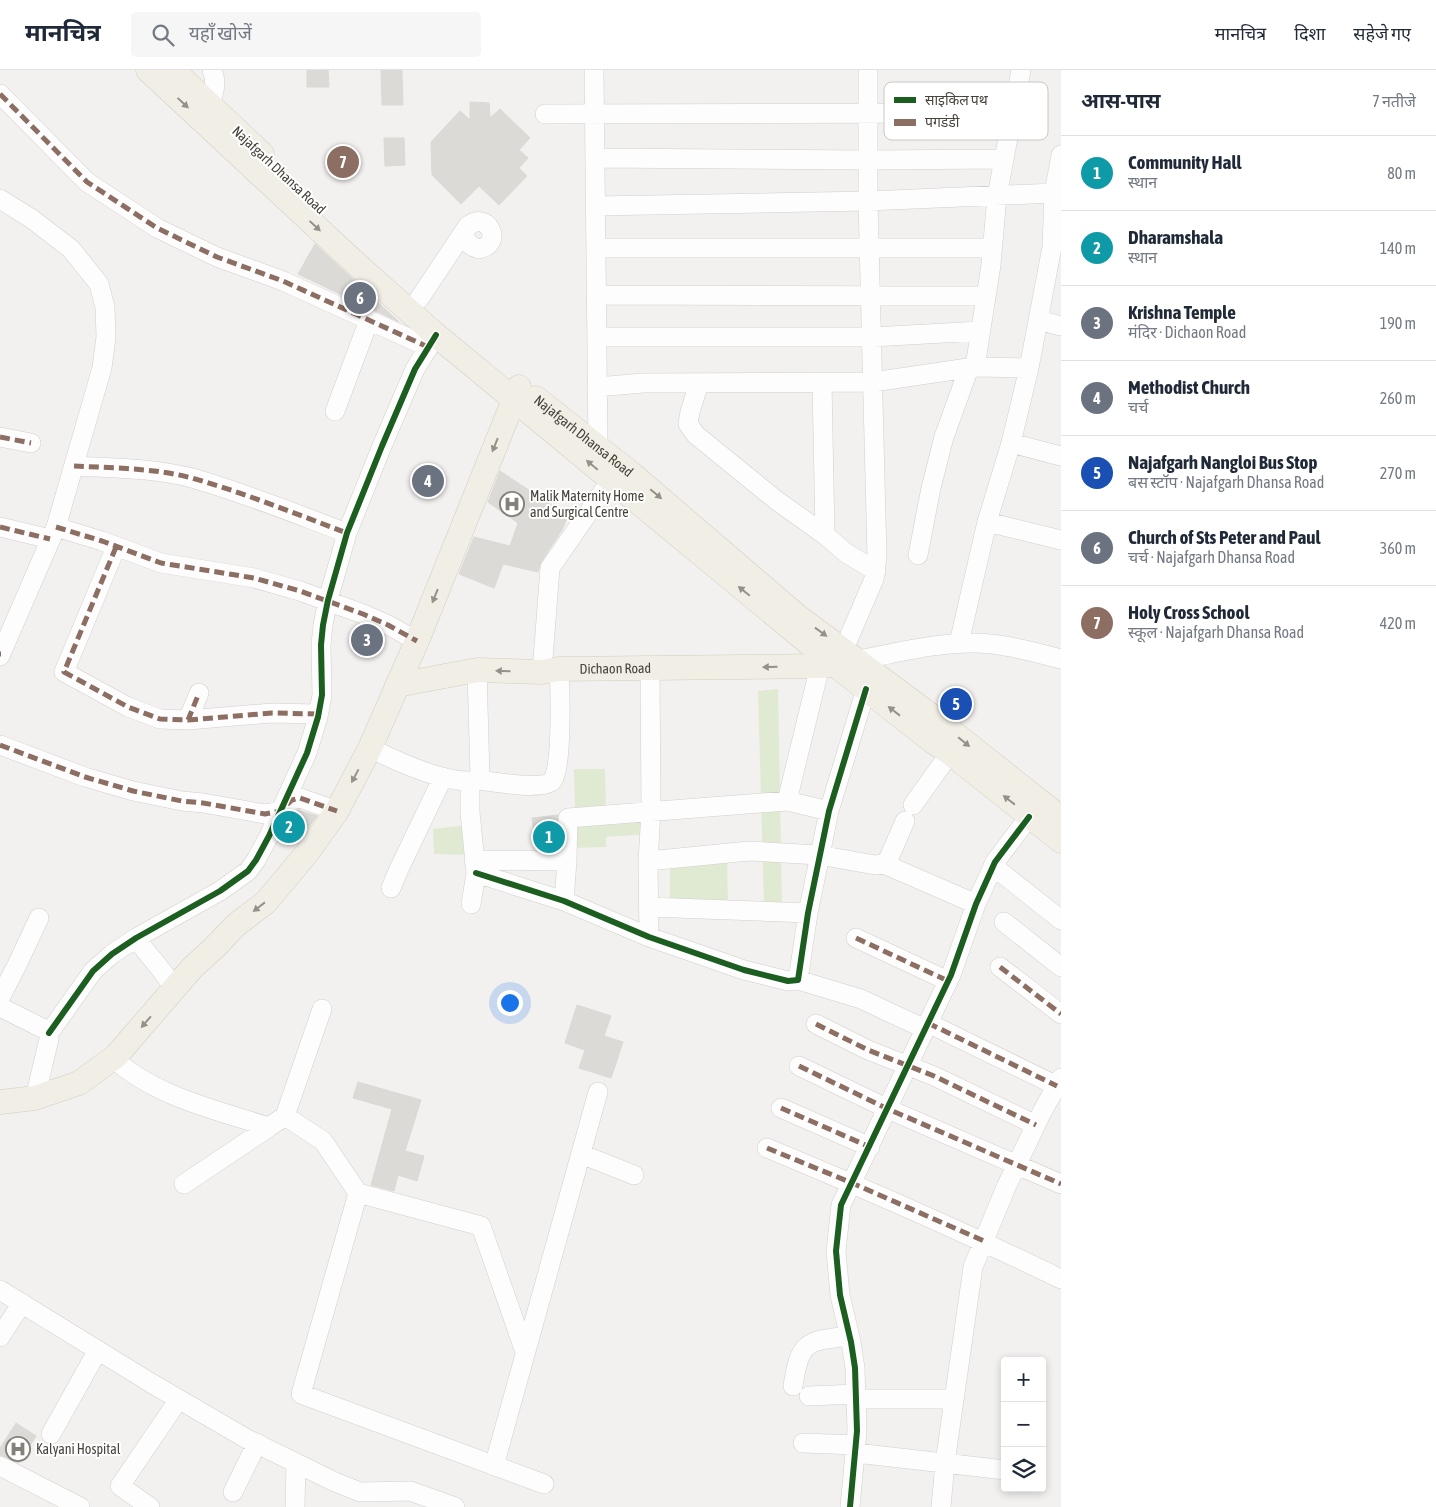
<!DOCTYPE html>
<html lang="hi">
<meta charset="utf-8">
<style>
body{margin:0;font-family:"Asap Condensed","Noto Sans Devanagari",sans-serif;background:#f6f6f7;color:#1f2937}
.controls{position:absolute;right:15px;bottom:15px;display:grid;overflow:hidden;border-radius:5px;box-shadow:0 2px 8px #0003}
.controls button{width:45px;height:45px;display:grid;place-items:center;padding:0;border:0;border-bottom:1px solid #e0e1e3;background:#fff;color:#1f2937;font:25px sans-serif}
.you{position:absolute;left:509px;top:932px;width:18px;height:18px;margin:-12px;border:4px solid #fff;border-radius:50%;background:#1a73e8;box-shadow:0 0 0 8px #1a73e833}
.badge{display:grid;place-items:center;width:32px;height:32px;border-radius:50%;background:#111827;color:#fff;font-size:16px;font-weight:700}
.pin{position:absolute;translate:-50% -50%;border:2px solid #fff;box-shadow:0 1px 5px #0006}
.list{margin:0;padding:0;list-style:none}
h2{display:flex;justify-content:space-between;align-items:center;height:65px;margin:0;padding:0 20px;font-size:21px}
h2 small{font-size:16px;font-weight:400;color:#747a83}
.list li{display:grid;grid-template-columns:32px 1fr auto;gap:15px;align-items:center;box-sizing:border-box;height:75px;padding:0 20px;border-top:1px solid #e0e1e3}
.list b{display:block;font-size:19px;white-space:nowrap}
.list p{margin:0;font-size:16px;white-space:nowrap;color:#747a83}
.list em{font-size:16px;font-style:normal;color:#747a83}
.icon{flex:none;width:28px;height:28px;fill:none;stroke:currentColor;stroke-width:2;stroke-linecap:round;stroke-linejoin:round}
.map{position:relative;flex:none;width:1061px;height:1437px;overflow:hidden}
header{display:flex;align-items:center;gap:30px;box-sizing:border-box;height:70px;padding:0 25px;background:#fff;border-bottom:1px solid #e0e1e3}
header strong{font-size:24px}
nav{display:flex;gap:28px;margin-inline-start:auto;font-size:18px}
.search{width:350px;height:45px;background:#f6f6f7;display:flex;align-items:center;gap:12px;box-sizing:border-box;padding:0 18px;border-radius:5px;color:#747a83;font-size:19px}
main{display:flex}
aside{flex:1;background:#fff}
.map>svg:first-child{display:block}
.green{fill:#e0ead2}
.building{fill:#dcdad7;stroke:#dbd8d5}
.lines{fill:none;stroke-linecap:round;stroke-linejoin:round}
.minor-casing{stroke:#d1cfcc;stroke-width:20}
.major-casing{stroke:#d3cdbf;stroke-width:25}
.minor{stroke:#fdfdfd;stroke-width:19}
.major{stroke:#f1eee6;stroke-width:24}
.quiet{stroke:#8d6e63;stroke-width:5;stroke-dasharray:10 5;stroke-linecap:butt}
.cycleway-casing{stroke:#fff;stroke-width:9}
.cycleway{stroke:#1b5e20;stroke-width:6}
.oneway{fill:#959088}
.labels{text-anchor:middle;stroke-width:4;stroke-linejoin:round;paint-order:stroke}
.street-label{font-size:14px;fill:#49443b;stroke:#fff}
.poi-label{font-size:14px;fill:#49443b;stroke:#fff;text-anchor:start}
.key{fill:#fff;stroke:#c8c7c4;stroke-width:1}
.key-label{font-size:14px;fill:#49443b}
</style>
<header>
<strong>मानचित्र</strong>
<div class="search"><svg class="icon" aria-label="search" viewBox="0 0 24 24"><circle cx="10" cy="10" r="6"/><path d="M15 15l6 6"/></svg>यहाँ खोजें</div>
<nav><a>मानचित्र</a><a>दिशा</a><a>सहेजे गए</a></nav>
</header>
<main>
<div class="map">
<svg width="1061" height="1437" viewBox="0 0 1061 1437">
<rect width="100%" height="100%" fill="#f3f1ef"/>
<path class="green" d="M778,619L782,836H764L758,621Z
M574,699H605L606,741H575Z
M647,747L649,764L606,767V777L571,778L573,754Z
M468,755L470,785L434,784L433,759Z
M727,785L728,834L670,832V788Z"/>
<path class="building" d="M307,0H328L329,17H307Z
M381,0H402L403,35H382Z
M470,32L489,33L490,48L500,39L530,68L519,80L528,88L519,98L527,106L499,135L479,116L461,134L432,105L431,72L460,41L470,50Z
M384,68H404L405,95L385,96Z
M315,174L399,252L298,204Z
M500,401L568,446L562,460L541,492L538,502L503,494L494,518L459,504L474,467L510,476L518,453L488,432Z
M298,740L317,746L307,759L289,748Z
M558,745L556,780L536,779L532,748Z
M577,935L611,946L604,966L623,972L611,1008L579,998L585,980L565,973Z
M358,1012L421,1030L405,1081L424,1086L417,1111L398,1105L394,1121L371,1115L392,1039L353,1028Z
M16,1353L36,1366L19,1393L0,1385V1378Z"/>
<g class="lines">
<defs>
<path id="minor" d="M594,0L598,376
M0,24L87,112L157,158L217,187L283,211L428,277
M209,34C215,23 217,12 212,0
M545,44L1013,43
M595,88L868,90L1004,89
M0,129L32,149L71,179L99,214L105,237L106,267L102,298L56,457L0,586
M596,136L868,131L1054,123
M596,178H992
M596,225L986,226
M419,229L467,157C487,138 505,174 479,179C469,176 464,171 465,161
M1039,250L1061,256
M597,267H872L980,261
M975,297L991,195L997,126L1021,0
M822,312L825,465
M699,313L690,342L688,354L696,365L776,430L825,465L846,483L876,501
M597,317L643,313L873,312L975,297L1029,298
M335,341L369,250
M0,367L31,373
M1011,373L1061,386
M74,396C113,398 154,398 192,408C245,423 296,444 347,463
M987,452L1061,470
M0,457L50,469
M56,457L102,471L161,493L254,508L300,521L363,544L388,555L417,571
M116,477L64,602L128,637L160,649L188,650L199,623
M918,485L931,418L944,367L969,298
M959,573L987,452L1011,373L1029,298L1052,177L1054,123L1061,85
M844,579L874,509L877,487L868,131V0
M858,590C897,583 938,572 977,573C1006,574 1033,582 1061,589
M542,602L550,498L611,410
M188,650L272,643L318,644
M0,675L85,707L133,721L182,731L203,733L265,744L280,741L292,730L300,728L337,741
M370,678C396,691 449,716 478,710L480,706L477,600
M478,710C494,712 538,720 551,712C563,704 560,616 559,599
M470,711V742L476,803L471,834
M787,731L820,596
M913,735L950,683
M474,790L567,791L564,831
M567,791L568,748L787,731L829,741
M648,791L749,781L819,785L875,795L884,794L889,788L905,751
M884,794L976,834
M993,796L1061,850
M476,803L564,831L649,867L744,900L788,911L798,910L808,843L829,741L866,619
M391,818L399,799L443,707
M648,837L808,843
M1004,852L1061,897
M649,867L648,791L651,742L650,598
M136,868C148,886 164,900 174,919
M856,868L948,911
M1000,897L1061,944
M798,910L861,929L925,959
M0,928L17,895L39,848
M0,937L46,960L49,963V969L35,1028
M928,953L1057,1016
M816,954L868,980L934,1006L1036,1055
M49,963L93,901L112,884L136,868L220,821L248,801L256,790L269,766L307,683L318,647L322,625L321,575L323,555L328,530L347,463L382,376L415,299L436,265
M113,988C154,1026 216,1040 269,1057L285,1046L323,1071L358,1123L481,1156L525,1282
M799,996L888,1039L1061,1114
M781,1038L870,1077
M285,1046L322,939
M767,1078C866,1119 964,1162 1061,1209
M581,1084L634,1105
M184,1114L269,1057
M358,1123L301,1324L544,1414
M0,1220L151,1313L247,1369L335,1412L360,1422L410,1421L455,1437
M0,1267L22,1233
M793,1316C800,1271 806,1271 849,1266
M809,1326L856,1324
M856,1329H954
M51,1364L98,1280
M803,1373L856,1375
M856,1383L1005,1400
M0,1396L80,1437
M494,1396L598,1022
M233,1422L257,1373
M150,1437L120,1416L179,1329
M295,1437L296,1393
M850,1437L857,1361L855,1298L851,1272L840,1225L836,1181L841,1135L951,905L976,834L995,792L1029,747
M941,1437L945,1393L973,1197L1007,1115L1042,1042L1061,1008"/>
<g id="major">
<path d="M148,0L352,190L436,265L834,594L932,671L950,683L1061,771"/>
<path d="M173,0L262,84"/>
<path id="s1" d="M536,328L633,405L796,545L941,653L1061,748"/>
<path id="s2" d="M397,615L477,600L542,602L559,599L820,596L843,594"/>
<path d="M0,1032L35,1028L79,1013L116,986L192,898L215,877L236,855L266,832L307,783L337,741L370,678L417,571L519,317"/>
</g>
</defs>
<use href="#minor" class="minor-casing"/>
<use href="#major" class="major-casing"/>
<use href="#minor" class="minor"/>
<use href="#major" class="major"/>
<path class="quiet" d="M0,24L87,112L157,158L217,187L283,211L428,277L426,280
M0,367L31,373
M74,396C113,398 154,398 192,408C245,423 296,444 347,463
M0,457L50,469
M56,457L102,471L161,493L254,508L300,521L363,544L388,555L417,571
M116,477L64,602L128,637L160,649L188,650L199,623
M0,584H1
M188,650L272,643L318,644
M0,675L85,707L133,721L182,731L203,733L265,744L280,741L292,730L300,728L337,741
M856,868L948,911
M1000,897L1061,944
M928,953L1057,1016
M816,954L868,980L934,1006L1036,1055
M799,996L888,1039L1061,1114
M781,1038L870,1077
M767,1078L852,1113L984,1171"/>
<defs>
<path id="cycleway" d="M476,803L564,831L649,867L744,900L788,911L798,910L808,843L829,741L866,619
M49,963L93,901L112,884L136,868L220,821L248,801L256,790L269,766L307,683L318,647L322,625L321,575L323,555L328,530L347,463L382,376L415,299L436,265
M850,1437L857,1361L855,1298L851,1272L840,1225L836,1181L841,1135L951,905L976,834L995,792L1029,747"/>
</defs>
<use href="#cycleway" class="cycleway-casing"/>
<use href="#cycleway" class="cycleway"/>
</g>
<defs><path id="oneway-solid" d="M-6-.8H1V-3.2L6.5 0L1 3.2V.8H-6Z" transform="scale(1.25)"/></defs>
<g class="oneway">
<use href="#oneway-solid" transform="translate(183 33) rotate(43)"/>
<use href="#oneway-solid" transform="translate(315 156) rotate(43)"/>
<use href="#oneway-solid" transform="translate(495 375) rotate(112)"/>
<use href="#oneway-solid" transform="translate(592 395) rotate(-140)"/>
<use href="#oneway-solid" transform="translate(656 424) rotate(40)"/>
<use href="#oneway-solid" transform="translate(744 521) rotate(-141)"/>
<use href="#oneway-solid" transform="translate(435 526) rotate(112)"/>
<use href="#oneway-solid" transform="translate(821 562) rotate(36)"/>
<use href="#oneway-solid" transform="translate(770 597) rotate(179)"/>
<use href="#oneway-solid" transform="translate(503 601) rotate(-178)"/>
<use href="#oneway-solid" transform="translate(894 641) rotate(-142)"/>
<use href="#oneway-solid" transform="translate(964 672) rotate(39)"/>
<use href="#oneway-solid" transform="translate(355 706) rotate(118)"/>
<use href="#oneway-solid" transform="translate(1009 730) rotate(-142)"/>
<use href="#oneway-solid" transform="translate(259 837) rotate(142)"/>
<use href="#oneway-solid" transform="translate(146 952) rotate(131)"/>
</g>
<defs>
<symbol id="hospital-ring" viewBox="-11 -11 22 22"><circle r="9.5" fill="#fff" stroke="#84817a" stroke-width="1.5"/><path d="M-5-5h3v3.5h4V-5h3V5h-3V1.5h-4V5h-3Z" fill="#84817a"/></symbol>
</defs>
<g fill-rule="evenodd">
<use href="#hospital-ring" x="498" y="420" width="28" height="28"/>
<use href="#hospital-ring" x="4" y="1365" width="28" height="28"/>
</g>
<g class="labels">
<g class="street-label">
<text transform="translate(279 100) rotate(43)" y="5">Najafgarh Dhansa Road</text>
<text dy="5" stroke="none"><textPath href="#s1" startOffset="61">Najafgarh Dhansa Road</textPath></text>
<text dy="5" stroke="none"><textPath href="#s2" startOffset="220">Dichaon Road</textPath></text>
</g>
<g class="poi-label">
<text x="530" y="431">Malik Maternity Home<tspan x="530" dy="16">and Surgical Centre</tspan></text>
<text x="36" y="1384">Kalyani Hospital</text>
</g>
</g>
<rect x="884" y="12" width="164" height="58" rx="8" class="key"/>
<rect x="894" y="27" width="22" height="6" fill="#1b5e20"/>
<rect x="894" y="49" width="22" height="7" fill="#8d6e63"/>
<g class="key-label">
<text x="925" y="35">साइकिल पथ</text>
<text x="925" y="57">पगडंडी</text>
</g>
</svg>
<div class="controls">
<button>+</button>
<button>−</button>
<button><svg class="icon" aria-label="layers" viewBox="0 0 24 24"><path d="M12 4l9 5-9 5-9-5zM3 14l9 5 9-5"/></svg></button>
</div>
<div class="you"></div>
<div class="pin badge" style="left:549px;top:767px;background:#0f9aa8">1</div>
<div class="pin badge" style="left:289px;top:757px;background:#0f9aa8">2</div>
<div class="pin badge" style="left:367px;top:570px;background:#6b7280">3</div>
<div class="pin badge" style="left:428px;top:411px;background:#6b7280">4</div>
<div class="pin badge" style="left:956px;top:634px;background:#1a4fb4">5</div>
<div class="pin badge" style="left:360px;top:228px;background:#6b7280">6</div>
<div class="pin badge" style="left:343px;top:92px;background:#8d6e63">7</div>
</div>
<aside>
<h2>आस-पास<small>7 नतीजे</small></h2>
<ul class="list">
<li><span class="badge" style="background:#0f9aa8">1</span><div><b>Community Hall</b><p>स्थान</p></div><em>80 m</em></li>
<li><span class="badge" style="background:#0f9aa8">2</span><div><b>Dharamshala</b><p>स्थान</p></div><em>140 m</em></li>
<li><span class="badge" style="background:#6b7280">3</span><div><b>Krishna Temple</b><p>मंदिर · Dichaon Road</p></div><em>190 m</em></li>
<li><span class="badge" style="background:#6b7280">4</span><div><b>Methodist Church</b><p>चर्च</p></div><em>260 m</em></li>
<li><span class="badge" style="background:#1a4fb4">5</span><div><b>Najafgarh Nangloi Bus Stop</b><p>बस स्टॉप · Najafgarh Dhansa Road</p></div><em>270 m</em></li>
<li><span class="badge" style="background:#6b7280">6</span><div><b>Church of Sts Peter and Paul</b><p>चर्च · Najafgarh Dhansa Road</p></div><em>360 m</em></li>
<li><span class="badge" style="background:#8d6e63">7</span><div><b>Holy Cross School</b><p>स्कूल · Najafgarh Dhansa Road</p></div><em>420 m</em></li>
</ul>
</aside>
</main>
